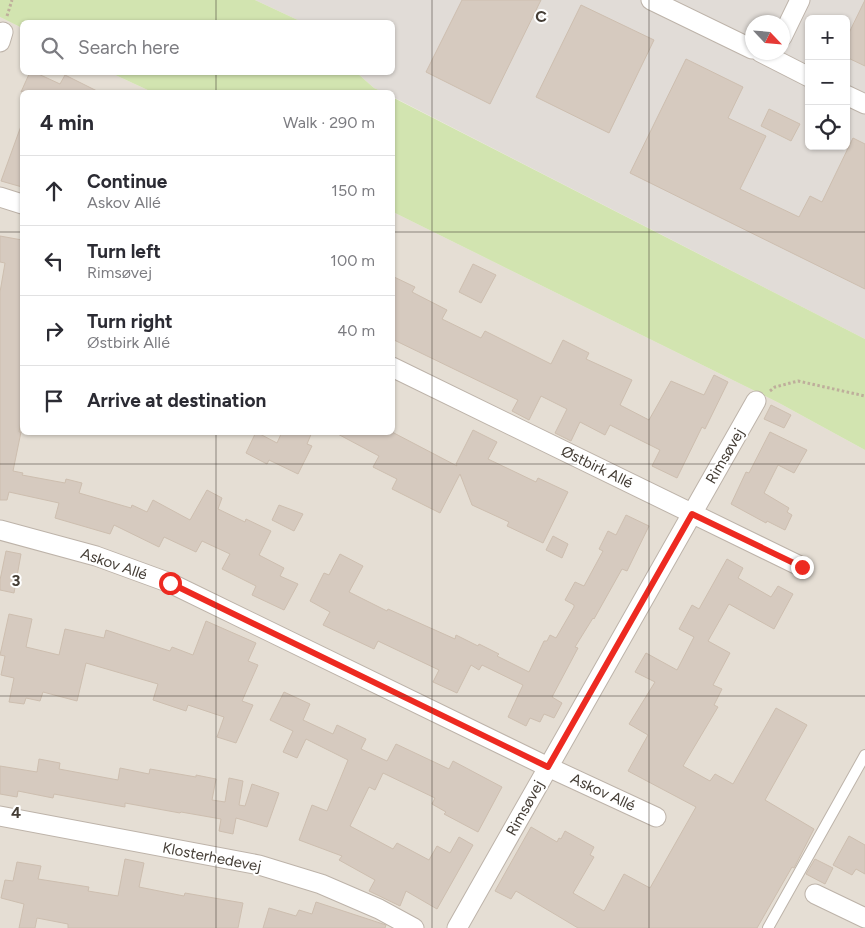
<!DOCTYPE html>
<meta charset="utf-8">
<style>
body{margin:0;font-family:Figtree,sans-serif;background:#f7f7f7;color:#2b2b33}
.controls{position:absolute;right:15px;top:15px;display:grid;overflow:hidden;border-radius:8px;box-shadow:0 1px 4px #0004}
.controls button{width:45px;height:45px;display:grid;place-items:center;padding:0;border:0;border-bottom:1px solid #e1e1e2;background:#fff;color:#2b2b33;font:25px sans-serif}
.compass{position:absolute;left:745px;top:15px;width:45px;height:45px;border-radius:50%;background:#fff;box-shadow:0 1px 4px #0004;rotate:116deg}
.stop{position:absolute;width:15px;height:15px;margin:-11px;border:4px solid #ed2a21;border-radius:50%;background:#fff}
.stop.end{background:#ed2a21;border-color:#fff;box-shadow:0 1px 5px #0008}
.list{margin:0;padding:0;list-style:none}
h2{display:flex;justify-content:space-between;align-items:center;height:65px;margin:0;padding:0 20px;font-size:21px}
h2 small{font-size:16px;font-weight:400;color:#7c7c81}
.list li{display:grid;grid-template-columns:32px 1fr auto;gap:15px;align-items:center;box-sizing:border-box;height:70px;padding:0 20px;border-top:1px solid #e1e1e2}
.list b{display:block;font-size:19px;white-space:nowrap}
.list p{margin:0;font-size:16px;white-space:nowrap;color:#7c7c81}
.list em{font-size:16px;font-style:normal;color:#7c7c81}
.icon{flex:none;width:28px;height:28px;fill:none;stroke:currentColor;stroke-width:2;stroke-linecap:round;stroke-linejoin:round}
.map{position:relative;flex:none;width:865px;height:928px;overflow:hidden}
.search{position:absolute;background:#fff;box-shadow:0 1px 4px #0004;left:20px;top:20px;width:375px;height:55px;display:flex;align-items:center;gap:12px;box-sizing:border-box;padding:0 18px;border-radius:8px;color:#7c7c81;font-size:19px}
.panel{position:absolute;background:#fff;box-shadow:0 1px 4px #0004;left:20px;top:90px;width:375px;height:345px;border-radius:8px}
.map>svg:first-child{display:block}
.residential{fill:#e5ded4}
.industrial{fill:#e1dcd7;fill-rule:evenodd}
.green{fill:#d2e4b0}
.building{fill:#d6cabf;stroke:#cdbeaf}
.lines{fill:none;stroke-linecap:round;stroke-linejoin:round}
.service-casing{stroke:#bdb3a9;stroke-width:12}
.minor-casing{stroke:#bdb3a9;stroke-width:21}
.path{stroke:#beae9b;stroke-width:3;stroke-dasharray:2.5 2.5;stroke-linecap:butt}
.service{stroke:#fff;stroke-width:10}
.minor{stroke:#fff;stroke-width:19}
.route{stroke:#ed2a21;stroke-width:6}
.grid{fill:none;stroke:#443d35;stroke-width:1;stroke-opacity:0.55}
.labels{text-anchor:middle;stroke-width:4;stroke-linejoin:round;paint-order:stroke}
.street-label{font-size:15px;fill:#443d35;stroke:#fff}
.grid-label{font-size:16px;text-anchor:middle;font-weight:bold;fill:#443d35;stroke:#fff;stroke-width:4;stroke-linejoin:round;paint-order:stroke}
</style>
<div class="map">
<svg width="865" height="928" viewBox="0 0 865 928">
<rect width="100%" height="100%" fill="#f2ede6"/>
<path class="residential" d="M0,17L22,28V72L111,73L152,92H22V432H392L393,212L779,403L865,450V928H0Z"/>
<path class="industrial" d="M255,0H865V339L393,97L392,92H383L374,88L357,73L392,72V22H302ZM809,19H846V146H809ZM752,22H782V52H752Z"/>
<path class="green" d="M0,0H255L302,22H22V28L0,17Z
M111,73H357L374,88L383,92H152Z
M392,97L865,339V450L779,403L393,212Z"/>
<path class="building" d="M462,0H541L490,104L426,72Z
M865,0V66L846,57V39Z
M581,5L654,40L609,133L536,97Z
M686,59L743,87L728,118L766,136L740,189L799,217L810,196L822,202L853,138L865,144V289L630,173Z
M30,72H34L60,84L65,75L99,92H21Z
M769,109L800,124L791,141L761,126Z
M21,126H22V187L1,181Z
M0,236L22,240V416L19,432H21L13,471L23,473L22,475L65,483L66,479L82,483L79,493L131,508L132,505L147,512L153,500L190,520L207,490L222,498L218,509L245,522L246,519L271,531L259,555L284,568L280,576L298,584L284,610L252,595L256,586L222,569L230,554L202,541L196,552L164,537L159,547L114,525L110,534L55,518L59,503L9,492L7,500H0V292L5,263L0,262Z
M473,264L496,275L481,303L459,292Z
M392,276L415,287L412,292L447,310L442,319L481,338L485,331L551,364L563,340L589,353L586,359L632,380L620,405L649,420L671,381L704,395L714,375L728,382L705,429L702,427L677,478L652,466L660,450L610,425L605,435L580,422L571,441L555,433L567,409L541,396L529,420L512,411L518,400L392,339Z
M771,405L791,415L784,428L764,419Z
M473,430L497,442L488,459L536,482L538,478L568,492L543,543L507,526L509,522L472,505L460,474L440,513L392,489L397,479L373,467L379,456L334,432H392L457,466L456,464Z
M256,432L277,443L282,432H312L307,444L312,446L298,474L269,460L267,464L246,453Z
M770,432L807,450L794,473L778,465L764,493L789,508L787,512L792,515L785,530L767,521L766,523L731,504L746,472L749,473Z
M279,505L303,514L294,531L272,520Z
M626,515L649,526L627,571L622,569L594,619L593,618L575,647L578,648L552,697L562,703L554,718L544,714L540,722L530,718L526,726L508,717L523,685L482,665L479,670L471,665L457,693L433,682L439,670L378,641L374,649L323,625L330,612L310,601L324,573L329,575L340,554L363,566L349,592L387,611L388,609L455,639L456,635L478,646L479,644L499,654L497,656L529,672L544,641H547L550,635L556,638L574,607V605L565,600L575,582L584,586L603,551L599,549L608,531L616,535Z
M553,536L568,544L562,558L546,550Z
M6,551L21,554L14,593L0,590V580Z
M727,559L743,568L738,578L771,597L778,586L793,594L774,629L729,604L708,641L730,653L713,685L722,689L714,705L718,707L683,766L710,781L715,774L733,784L776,708L807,725L765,800L814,829L794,868L792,867L757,928H578L516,891L511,899L495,891L531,827L557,842L559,838L561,839L565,831L594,847L590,855L594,857L573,893L604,911L624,874L650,888L696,807L628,771L648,735L629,724L655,682L635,672L646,653L677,670L694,637L679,629L692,605L699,609Z
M9,614L32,619L26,647L59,655L65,629L104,638L106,630L170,651L172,647L193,655L206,621L256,643L248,661L258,665L242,701L253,705L236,743L217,737L224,717L188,705L186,711L153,700L158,684L86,663L77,701L43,692L40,701L26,698L24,704L9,702L14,678L1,675L5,656L0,655Z
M284,692L310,704L303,720L333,734L337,725L366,739L361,749L387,761L396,744L449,769L453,761L502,787L478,832L444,814L446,812L432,804L435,798L383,773L375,790L369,787L350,826L393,849L397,843L429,860L437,846L450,853L459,837L473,845L437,909L406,891L400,906L369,891L375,880L339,860L342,856L299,840L312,805L327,811L348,760L306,739L297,758L283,752L293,731L270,720Z
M39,759L60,763L59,769L118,780L120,768L149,774L150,769L196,777V775L216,779L212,800L225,802L229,778L243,781L239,805L245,806L252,784L279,793L267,827L236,818L233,834L219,831L221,819L181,812L180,813L125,803V807L54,794L53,798L18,791L17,797L0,794V766L37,772Z
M849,836L865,845V874L856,869L852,875L833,865Z
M125,859L144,863L139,887L184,896L185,893L243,903L238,928H68V924L37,918L35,928H19L24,904L1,898L5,880L13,881L17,862L41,866L38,879L89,887L88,891L118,896Z
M815,859L833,868L825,884L806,874Z
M316,902L383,924L386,925L385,928H263L269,908L296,916L299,910L312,914Z"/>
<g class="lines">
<defs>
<path id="service" d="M768,928L865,755"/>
<path id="minor" d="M651,0L752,49
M782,37L800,0
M0,42L3,32
M760,52L809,77
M846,95L865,104
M0,197L22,204
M392,367L802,567
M0,530L96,556L170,583L548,767L656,817
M0,816L259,865L321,884L379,909L414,928
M815,894L865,918
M457,928L756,401"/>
</defs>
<use href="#service" class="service-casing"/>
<use href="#minor" class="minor-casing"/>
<path class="path" d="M7,16L12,0
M770,391L775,387L798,381L865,396"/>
<use href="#service" class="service"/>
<use href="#minor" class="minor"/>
</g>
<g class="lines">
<path class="route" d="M170,583L548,767L692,514L802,567"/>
</g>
<path class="grid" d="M216,0V22M432,0V928M649,0V928M216,72V92M0,232H22M392,232H865M216,432V928M0,464H865M0,696H865"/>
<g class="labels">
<g class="street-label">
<text transform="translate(725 456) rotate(-60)" y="5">Rimsøvej</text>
<text transform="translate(597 467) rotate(26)" y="5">Østbirk Allé</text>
<text transform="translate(114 564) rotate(19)" y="5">Askov Allé</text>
<text transform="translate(603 792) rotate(25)" y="5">Askov Allé</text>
<text transform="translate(525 808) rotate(-61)" y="5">Rimsøvej</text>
<text transform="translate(212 857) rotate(11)" y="5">Klosterhedevej</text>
</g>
</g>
<g class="grid-label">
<text x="541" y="22">C</text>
<text x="16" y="586">3</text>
<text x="16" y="818">4</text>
</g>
</svg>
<div class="controls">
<button>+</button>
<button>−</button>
<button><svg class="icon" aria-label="locate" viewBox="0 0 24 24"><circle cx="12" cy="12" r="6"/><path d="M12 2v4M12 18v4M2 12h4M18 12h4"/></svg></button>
</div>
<svg class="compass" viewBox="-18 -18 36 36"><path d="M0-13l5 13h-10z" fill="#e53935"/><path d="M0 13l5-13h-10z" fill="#7c7c81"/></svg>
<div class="stop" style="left:170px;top:583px"></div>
<div class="stop end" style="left:802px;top:567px"></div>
<div class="search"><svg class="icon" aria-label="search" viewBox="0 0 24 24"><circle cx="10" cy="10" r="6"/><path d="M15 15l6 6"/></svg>Search here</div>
<section class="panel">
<h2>4 min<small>Walk · 290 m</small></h2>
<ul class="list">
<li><svg class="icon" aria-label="ahead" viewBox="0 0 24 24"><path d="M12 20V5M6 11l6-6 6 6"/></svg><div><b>Continue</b><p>Askov Allé</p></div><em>150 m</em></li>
<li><svg class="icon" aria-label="left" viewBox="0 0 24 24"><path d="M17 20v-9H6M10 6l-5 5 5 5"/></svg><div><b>Turn left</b><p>Rimsøvej</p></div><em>100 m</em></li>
<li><svg class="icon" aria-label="right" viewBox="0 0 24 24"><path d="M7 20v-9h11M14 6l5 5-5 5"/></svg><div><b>Turn right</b><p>Østbirk Allé</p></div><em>40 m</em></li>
<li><svg class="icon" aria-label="arrive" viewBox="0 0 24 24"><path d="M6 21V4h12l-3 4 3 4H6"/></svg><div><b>Arrive at destination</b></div></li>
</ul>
</section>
</div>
